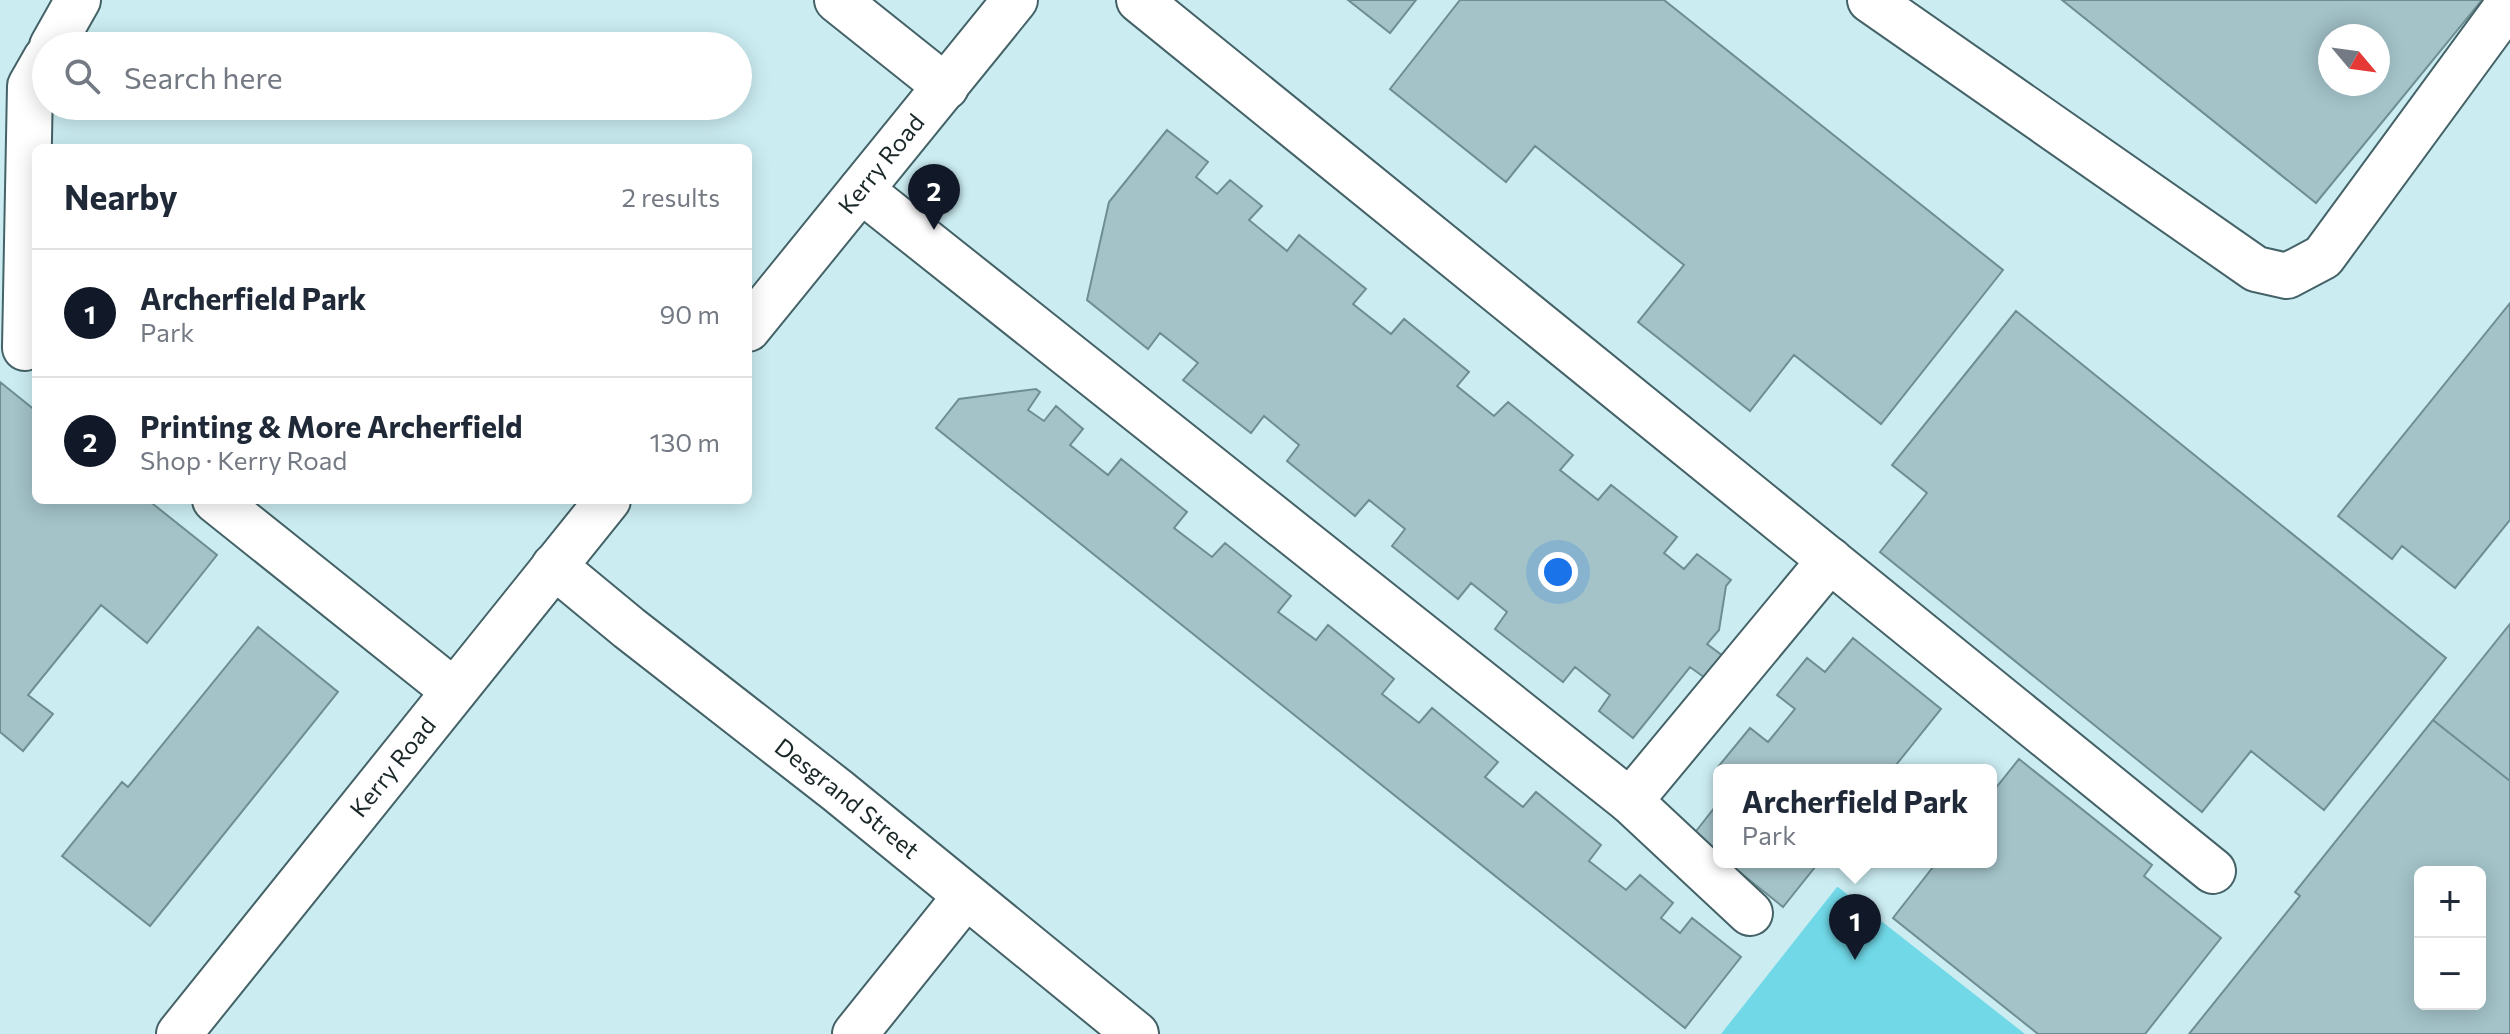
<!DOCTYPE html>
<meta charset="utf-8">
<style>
body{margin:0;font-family:Commissioner,sans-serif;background:#f6f6f7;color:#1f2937}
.controls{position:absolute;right:24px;bottom:24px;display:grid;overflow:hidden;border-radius:12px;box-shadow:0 4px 20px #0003}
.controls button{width:72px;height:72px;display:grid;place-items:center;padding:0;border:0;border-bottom:2px solid #e0e1e3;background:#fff;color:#1f2937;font:40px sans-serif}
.compass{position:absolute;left:2318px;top:24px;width:72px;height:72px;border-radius:50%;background:#fff;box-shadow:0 4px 20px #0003;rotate:119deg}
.you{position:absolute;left:1558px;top:572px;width:28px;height:28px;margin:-20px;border:6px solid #fff;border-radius:50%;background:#1a73e8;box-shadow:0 0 0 12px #1a73e833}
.badge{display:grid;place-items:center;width:52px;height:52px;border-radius:50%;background:#111827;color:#fff;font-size:26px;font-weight:700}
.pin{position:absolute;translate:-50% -66px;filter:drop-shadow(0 2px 4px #0008)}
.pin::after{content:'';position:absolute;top:42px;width:28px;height:24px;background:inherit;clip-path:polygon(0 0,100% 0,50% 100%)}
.popup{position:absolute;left:1713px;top:764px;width:284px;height:104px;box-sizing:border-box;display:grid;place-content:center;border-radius:12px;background:#fff;filter:drop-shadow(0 2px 6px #0005);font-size:26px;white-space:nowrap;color:#747a83}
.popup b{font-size:30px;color:#1f2937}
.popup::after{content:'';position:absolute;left:50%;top:100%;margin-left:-16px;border:16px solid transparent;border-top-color:#fff}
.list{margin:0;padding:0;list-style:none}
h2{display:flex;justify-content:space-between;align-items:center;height:104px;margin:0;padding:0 32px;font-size:34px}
h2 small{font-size:26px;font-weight:400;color:#747a83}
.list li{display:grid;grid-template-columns:52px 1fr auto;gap:24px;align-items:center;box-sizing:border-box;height:128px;padding:0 32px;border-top:2px solid #e0e1e3}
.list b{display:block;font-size:30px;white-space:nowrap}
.list p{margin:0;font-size:26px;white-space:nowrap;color:#747a83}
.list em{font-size:26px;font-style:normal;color:#747a83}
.icon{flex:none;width:44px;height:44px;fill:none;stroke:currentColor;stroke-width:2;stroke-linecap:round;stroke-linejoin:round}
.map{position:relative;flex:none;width:2510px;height:1034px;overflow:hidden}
.search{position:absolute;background:#fff;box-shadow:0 4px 20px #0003;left:32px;top:32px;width:720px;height:88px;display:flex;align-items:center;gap:20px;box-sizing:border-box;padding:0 28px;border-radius:44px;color:#747a83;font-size:30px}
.panel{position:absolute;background:#fff;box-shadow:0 4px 20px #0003;left:32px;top:144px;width:720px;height:360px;border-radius:12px}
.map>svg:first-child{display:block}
.green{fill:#70d8e7}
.building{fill:#a3c3c9;stroke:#6f8e93;stroke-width:2;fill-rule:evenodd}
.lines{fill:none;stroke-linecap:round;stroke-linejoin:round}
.minor-casing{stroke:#446267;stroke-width:48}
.minor{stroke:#fff;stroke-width:44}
.labels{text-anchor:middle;stroke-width:8;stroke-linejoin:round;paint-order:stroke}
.street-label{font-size:24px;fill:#1a2729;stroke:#def9fd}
</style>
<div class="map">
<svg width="2510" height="1034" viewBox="0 0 2510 1034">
<rect width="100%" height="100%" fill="#cbedf2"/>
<path class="green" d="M1837,887H1838L2025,1034H1721Z"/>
<path class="building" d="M1348,0H1416L1390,33Z
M1460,0H1664L2003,270L1881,424L1794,355L1750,411L1638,322L1684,265L1535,146L1506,182L1390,89Z
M2062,0H2482L2316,203ZM2330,36H2378V84H2330Z
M1167,130L1208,162L1196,177L1217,194L1230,180L1262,206L1249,220L1287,251L1299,235L1366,289L1353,304L1391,334L1404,319L1469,372L1457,386L1494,416L1508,402L1573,455L1560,470L1598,500L1611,485L1677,537L1664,553L1684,569L1697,554L1731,580L1726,586L1719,630L1707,644L1723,656L1705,678L1690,667L1633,738L1599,711L1610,695L1575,667L1563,682L1495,629L1507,612L1471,583L1458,599L1392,546L1405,529L1369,500L1355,516L1287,461L1299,445L1264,416L1251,433L1183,380L1198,363L1160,333L1148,349L1087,300L1109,202Z
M2510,303V520L2455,588L2402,546L2392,559L2338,516Z
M2016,311L2446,658L2324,810L2251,751L2202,812L1880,552L1927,493L1892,465Z
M0,382L36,411V500H148L217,555L147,643L101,605L28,695L53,714L23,751L0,732Z
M1036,389L1040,392L1028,410L1044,421L1056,406L1083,429L1070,445L1108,475L1121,459L1187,512L1174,528L1212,557L1225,543L1291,596L1278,612L1316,640L1328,625L1394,679L1382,694L1419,723L1432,708L1498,762L1485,777L1523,807L1536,792L1601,845L1589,861L1626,890L1640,875L1673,903L1661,918L1680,933L1692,918L1741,957L1685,1028L936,428L959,399Z
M2510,624V781L2433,720Z
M258,627L338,692L150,926L62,856L122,782L128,787Z
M1853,638L1941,709L1892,770H1722L1718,767L1750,728L1768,742L1795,709L1777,695L1807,658L1825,672Z
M2433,720L2510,781V1034H2189L2300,896L2295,892ZM2420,872H2480V1004H2420Z
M2019,759L2152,865L2144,876L2221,938L2145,1034H2038L1893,918L1937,862H1991V794Z
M1719,802V856L1693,835Z
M1727,862H1819L1783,907Z"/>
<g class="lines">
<defs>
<g id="minor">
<path d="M837,0L946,87"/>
<path d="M1139,0L2213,871"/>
<path d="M1870,0L2256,269L2287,276L2323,257L2510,2"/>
<path d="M52,46L78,0"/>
<path d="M861,190L1630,801L1750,913"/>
<path id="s1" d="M748,329L1015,0"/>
<path d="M25,348L30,86L46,58"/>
<path d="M215,500L454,691"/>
<path id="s2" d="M554,566L629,628L838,791L1136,1034"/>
<path d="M1630,801L1830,560"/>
<path id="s3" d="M179,1034L608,500"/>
<path d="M855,1034L965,897"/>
</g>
</defs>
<use href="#minor" class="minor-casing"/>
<use href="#minor" class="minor"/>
</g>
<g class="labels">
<g class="street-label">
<text dy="8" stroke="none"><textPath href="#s1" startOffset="212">Kerry Road</textPath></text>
<text dy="8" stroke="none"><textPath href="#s3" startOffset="342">Kerry Road</textPath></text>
<text dy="8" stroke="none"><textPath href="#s2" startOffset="374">Desgrand Street</textPath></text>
</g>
</g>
</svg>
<div class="controls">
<button>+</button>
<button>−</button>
</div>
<svg class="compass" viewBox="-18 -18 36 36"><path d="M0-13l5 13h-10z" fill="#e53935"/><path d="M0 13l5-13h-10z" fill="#747a83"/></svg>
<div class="you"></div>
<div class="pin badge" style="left:1855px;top:960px">1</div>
<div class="popup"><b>Archerfield Park</b>Park</div>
<div class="pin badge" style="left:934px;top:230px">2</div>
<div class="search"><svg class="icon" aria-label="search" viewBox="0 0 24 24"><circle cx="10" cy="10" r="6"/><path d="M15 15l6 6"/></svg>Search here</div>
<section class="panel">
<h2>Nearby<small>2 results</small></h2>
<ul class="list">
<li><span class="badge">1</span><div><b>Archerfield Park</b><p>Park</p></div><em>90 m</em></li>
<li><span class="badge">2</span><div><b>Printing &amp; More Archerfield</b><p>Shop · Kerry Road</p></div><em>130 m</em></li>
</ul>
</section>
</div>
